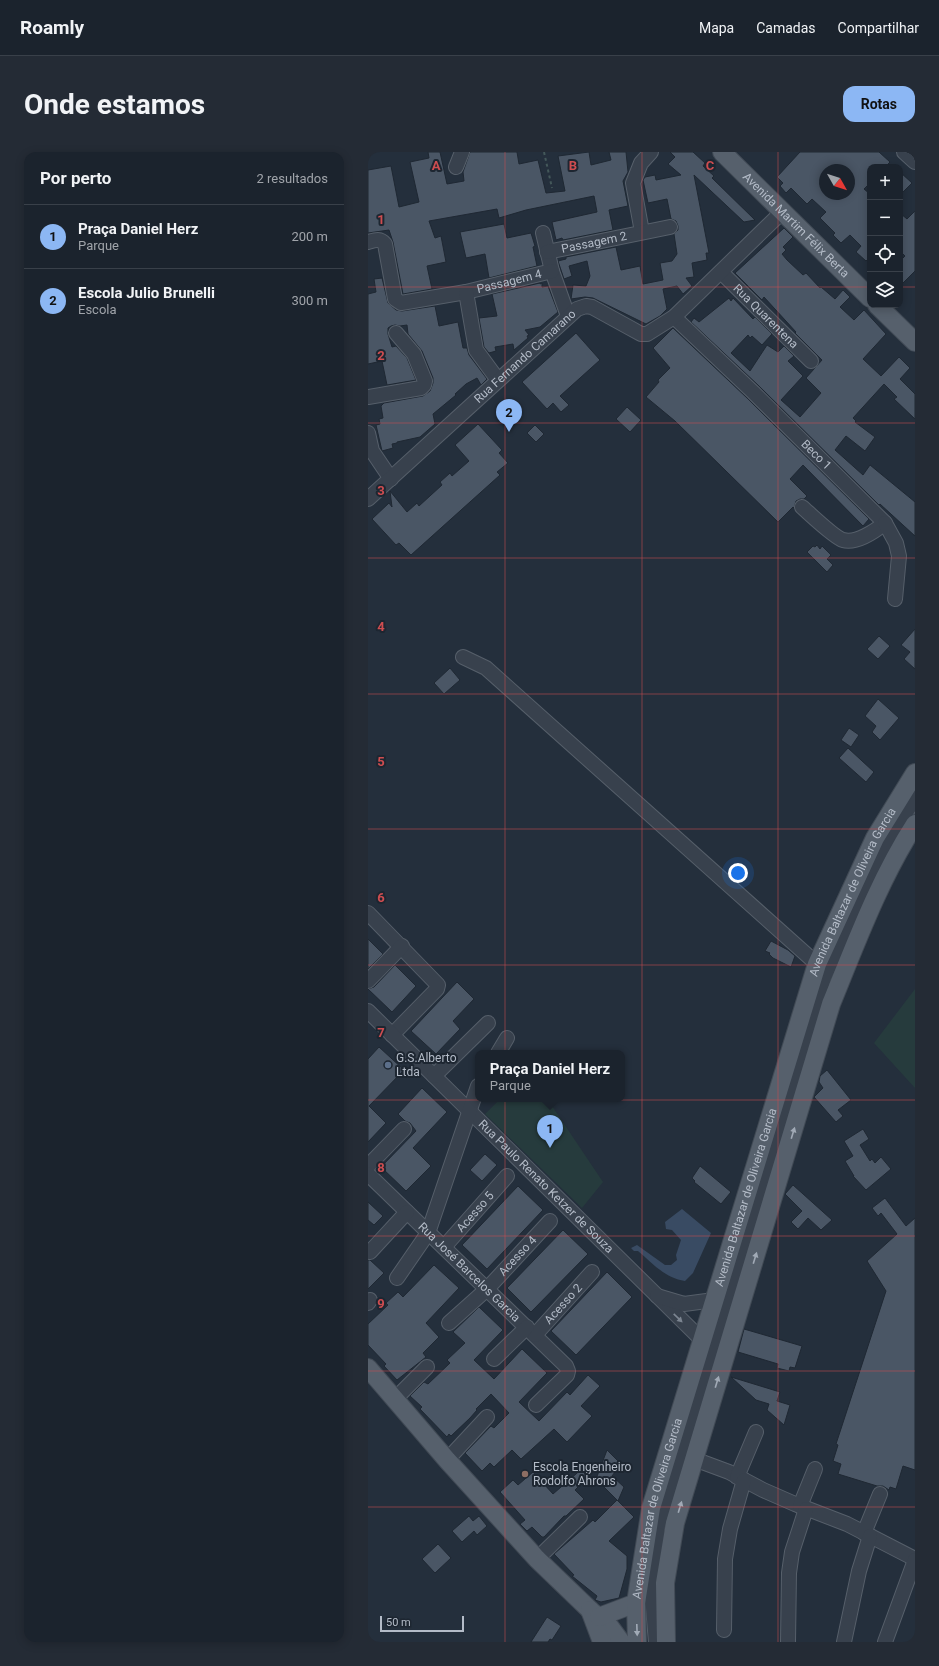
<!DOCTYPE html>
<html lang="pt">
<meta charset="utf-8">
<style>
body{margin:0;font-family:Roboto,sans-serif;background:#242b35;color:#f1f3f6}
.controls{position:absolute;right:12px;top:12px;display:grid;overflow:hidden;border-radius:8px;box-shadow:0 2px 10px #0003}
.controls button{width:36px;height:36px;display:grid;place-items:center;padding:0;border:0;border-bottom:1px solid #394049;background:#1b232d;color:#f1f3f6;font:20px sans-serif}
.compass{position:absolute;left:451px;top:12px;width:36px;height:36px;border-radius:50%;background:#1b232d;box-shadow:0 2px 10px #0003;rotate:129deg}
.scale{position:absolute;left:12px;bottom:10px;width:84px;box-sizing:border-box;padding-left:4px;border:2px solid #b4bcc8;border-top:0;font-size:11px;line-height:14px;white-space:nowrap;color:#b4bcc8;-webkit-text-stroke:3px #1d2631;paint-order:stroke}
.you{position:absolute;left:370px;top:721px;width:14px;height:14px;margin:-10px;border:3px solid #fff;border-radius:50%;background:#1a73e8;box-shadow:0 0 0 6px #1a73e833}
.badge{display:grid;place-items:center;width:26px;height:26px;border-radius:50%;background:#8cb7f4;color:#111;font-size:13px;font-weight:700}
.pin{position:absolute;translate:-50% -33px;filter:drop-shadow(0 1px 2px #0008)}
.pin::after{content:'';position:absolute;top:21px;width:14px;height:12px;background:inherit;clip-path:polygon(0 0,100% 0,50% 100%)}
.popup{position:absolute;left:107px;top:898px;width:150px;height:52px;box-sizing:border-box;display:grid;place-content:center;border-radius:8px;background:#1b232d;filter:drop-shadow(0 1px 3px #0005);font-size:13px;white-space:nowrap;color:#a0a4aa}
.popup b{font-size:15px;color:#f1f3f6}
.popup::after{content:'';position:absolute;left:50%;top:100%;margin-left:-8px;border:8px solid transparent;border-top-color:#1b232d}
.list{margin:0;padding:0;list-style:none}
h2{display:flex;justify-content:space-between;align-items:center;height:52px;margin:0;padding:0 16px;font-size:17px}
h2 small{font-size:13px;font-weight:400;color:#a0a4aa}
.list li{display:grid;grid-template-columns:26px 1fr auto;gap:12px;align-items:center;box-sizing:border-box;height:64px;padding:0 16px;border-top:1px solid #394049}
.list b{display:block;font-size:15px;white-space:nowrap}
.list p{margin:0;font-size:13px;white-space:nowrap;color:#a0a4aa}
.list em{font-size:13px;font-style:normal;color:#a0a4aa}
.icon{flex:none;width:22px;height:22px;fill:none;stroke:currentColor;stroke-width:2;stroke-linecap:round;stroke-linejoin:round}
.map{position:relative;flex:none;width:547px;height:1490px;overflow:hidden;border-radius:12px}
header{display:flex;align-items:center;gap:24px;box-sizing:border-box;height:56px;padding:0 20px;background:#1b232d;border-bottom:1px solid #394049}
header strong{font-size:19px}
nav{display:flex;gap:22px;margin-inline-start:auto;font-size:14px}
.intro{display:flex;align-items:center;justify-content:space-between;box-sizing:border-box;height:96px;padding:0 24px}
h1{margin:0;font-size:28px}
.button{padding:10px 18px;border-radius:12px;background:#8cb7f4;color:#111;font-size:14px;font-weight:700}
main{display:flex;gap:24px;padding:0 24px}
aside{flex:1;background:#1b232d;border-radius:12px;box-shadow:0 2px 10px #0003}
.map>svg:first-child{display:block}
.green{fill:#263b3d}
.water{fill:#394b63}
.building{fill:#4a5665;stroke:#1f2833;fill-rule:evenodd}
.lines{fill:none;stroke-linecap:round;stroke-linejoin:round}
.minor-casing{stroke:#565f6a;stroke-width:16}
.major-casing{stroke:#414a55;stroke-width:20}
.path{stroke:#44585a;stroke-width:2;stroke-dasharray:3 3;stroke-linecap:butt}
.minor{stroke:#38414d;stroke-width:14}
.major{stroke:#56606c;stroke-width:18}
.oneway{fill:#a1aab6}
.oneway2{fill:#7c8591}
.grid{fill:none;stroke:#ce4d50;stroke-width:1;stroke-opacity:0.55}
.service-dot{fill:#5c6f8a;stroke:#1d2631;stroke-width:1.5}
.education-dot{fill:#8d6e63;stroke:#1d2631;stroke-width:1.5}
.labels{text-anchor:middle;stroke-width:4;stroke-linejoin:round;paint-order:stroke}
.street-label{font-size:12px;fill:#b4bcc8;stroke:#1d2631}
.poi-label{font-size:12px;fill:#b4bcc8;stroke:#1d2631;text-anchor:start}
.grid-label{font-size:13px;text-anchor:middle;font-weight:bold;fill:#ce4d50;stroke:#1d2631;stroke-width:4;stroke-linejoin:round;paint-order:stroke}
</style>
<header>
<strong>Roamly</strong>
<nav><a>Mapa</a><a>Camadas</a><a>Compartilhar</a></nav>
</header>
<div class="intro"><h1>Onde estamos</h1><a class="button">Rotas</a></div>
<main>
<aside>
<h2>Por perto<small>2 resultados</small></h2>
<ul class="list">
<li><span class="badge">1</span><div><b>Praça Daniel Herz</b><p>Parque</p></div><em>200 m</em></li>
<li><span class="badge">2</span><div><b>Escola Julio Brunelli</b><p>Escola</p></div><em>300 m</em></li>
</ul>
</aside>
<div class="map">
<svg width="547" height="1490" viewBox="0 0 547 1490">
<rect width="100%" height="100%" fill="#242f3c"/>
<path class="green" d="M547,837V936L506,891Z
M132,947H175L182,951L235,1030L214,1056L117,962Z"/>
<path class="water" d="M314,1057L343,1081L325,1121L317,1129C297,1126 284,1111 270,1099H266L263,1096L269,1093L297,1113H303L309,1108L308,1103L313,1088L304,1078L298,1077L297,1070Z"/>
<path class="building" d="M60,0H72L79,32L96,29L95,20L102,0H149L151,12L170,8L178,41L197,39L190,4L221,0L223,13L243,8L241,0H258L260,20L255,29L260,54L241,58L245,78L195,88L194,86L188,88L184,70L229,60L226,44L158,58L131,66L129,57L61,69L67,86L73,84L78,110L59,114L64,137L35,142L25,90L21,78L0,81V18L23,14L31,55L51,50L42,10L61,6Z
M302,0H325L337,11L335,14L346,24L344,26L387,68L376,70L326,23L341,101H338L339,108L324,111L326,125L318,126L324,134L315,142L309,134L295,137L299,157L292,164L278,172L225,146L217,145L203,147L205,133L218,134L222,124L219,109L201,114L204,124L196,127L190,109L198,107V105L248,95L253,118L272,114L275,132L295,128L292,111L304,109L309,102L306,82L310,78V74L308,69L303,67L299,47L280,51L275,28L277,25L287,23L288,28L313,23L300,12L307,5Z
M432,0H511L522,10L517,15H502V31L496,37L502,42V105L498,109L488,100L493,94L482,83L473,91L465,83L467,81L452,66L458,60L444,47L439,52L423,36L418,41L412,34L415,31L409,25ZM457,18H481V42H457Z
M532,20L544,31L532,43Z
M547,59V119L532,134V109L537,104L532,99V61L539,67Z
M136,72L139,86L163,81L167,94L165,95L169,114L121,126L117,102L98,106L92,80Z
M416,76L425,85L415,95L418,98L414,102L419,108L435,123L438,121L452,136L453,135L467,147L475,138L482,145L472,155L486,168L496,158L518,182L495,207L513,224L531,205L542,216L532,227L547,242V267L526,247L529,245L516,232L485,266L488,269L487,270L507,285L497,299L478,284L467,298L495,323L502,313L547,350V384L512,352L511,353L391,234L323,170L326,166L331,170L361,146L363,149L365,146L385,167L387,165L404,182L394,193L384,184L382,186L380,183L363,201L382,219L399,193L410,200L416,194L426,204L420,209L435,224L413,248L432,265L453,241L438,226L454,208L427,181L428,180L396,145L394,148L367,121Z
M14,126L20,151L28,158L34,159L67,154L71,174L90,170L95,196H99L101,203L119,227L113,233L109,226L98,232L87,242L88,243L65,262L67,272L52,285L29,290V291L24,292L25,296L14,299L8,273L12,272L11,267L15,266L13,254L16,251L55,244L62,239L65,231V226L54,199L40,182L39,173L32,174L27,173L23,174L20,176V182L24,195L28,194L39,206L48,228L19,233L14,209L0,212V142L8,140L6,127Z
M172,131V132L174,131V135L180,134L190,160L172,175L157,178L161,183L159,184L160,186L146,198L145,192L127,195L128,199L121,201L116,195L111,166L129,164L124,142Z
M305,176L379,246L501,367L495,374L435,313L422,327L439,344L436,347H432L428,349L426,356L425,355L410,370L307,269L278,245L291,230L290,228L302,216L285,196Z
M208,181L232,208L192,244L201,253L193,260L185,251L179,257L154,230Z
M259,255L273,268L262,280L248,267Z
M110,272L134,298L131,301L140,311L129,320L132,323L43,403L31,391L28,393L4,367L21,351L24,355L22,339L39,360L49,351L51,354L74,333L72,330L82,321L84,324L101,309L87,293Z
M167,273L176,282L168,290L159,281Z
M449,393L452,397L454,394L463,403L459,407L465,413L459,420L439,400L445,394L447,395Z
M547,477V517L536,507L542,500L533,493Z
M511,484L522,494L510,507L499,497Z
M82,516L92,528L76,542L66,531Z
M510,547L531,566L512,588L504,580L508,574L497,564Z
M481,576L491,583L483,595L473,588Z
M480,596L506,620L498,630L471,606Z
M0,787L15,802L0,817Z
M403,789L420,798L427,804L423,815L405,806L401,802L402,801L397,799Z
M27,813L48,834L24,860L0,837L6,835Z
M89,830L106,847L85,869L92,877L68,902L43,879Z
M11,895L36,918L1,954L18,971L0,990V907Z
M459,918L483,948L470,958L475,964L468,970L446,945L455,936L451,930L452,924Z
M54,936L79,960L45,996L63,1014L38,1039L13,1015L48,979L42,971L37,969L30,962Z
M495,977L501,987L492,993L502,1009L504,1007L507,1011L513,1005L523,1017L498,1038L485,1024H486L477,1009L485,1004L476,989Z
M117,1002L129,1013L114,1029L102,1018Z
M332,1014L363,1040L353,1052L326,1030L327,1029L324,1026Z
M425,1033L464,1068L453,1078L440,1066L430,1077L423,1070L434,1059L417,1042Z
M150,1034L175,1058L119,1117L94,1093Z
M517,1046L538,1074L547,1066V1318L535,1314L528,1337L522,1335L521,1338L515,1334H509L470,1322L473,1312L465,1309L470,1293L468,1292L518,1139L499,1109L529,1082L513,1061L510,1064L504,1056Z
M0,1050L15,1064L6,1073L0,1068Z
M195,1078L220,1102L163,1160L139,1136Z
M0,1108H2L16,1121L0,1137Z
M66,1113L91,1136L58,1171L71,1185L55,1201L58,1205L29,1228L16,1214L18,1212L0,1193V1172L20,1153L18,1151L30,1140L35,1145Z
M239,1120L264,1145L208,1203L183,1179Z
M111,1155L135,1178L106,1208L126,1227L154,1197L179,1221L151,1250L171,1269L199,1240L202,1243L220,1223L232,1234L213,1254L224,1264L199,1290L186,1277L153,1307L144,1298L126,1315L122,1311L114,1319L97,1301L123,1274L126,1276L141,1261L123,1242L108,1257L109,1258L102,1266L83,1284L81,1282L79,1285L52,1257L54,1255L42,1244L56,1230L60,1232L82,1211L79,1208L97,1191L85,1180Z
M376,1177L434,1194L427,1216L422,1215L421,1219L409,1216L410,1212L370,1200Z
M363,1225L412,1240L409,1249L422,1253L416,1273L399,1258L401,1252L388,1248Z
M239,1298L253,1312L244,1324L256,1335L250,1349L228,1327Z
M216,1315L223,1322L207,1338L216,1347L198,1364H196L176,1385H174L164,1375L159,1379L152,1372L157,1368L132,1340L145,1328L150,1333L165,1320L185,1342Z
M249,1348L266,1365L241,1389L259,1404V1417L251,1446L233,1450L227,1448L229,1444L204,1424L206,1423L186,1402L225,1368L227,1370Z
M101,1364L105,1369L111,1364L119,1374L109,1383L106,1379L94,1390L84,1379Z
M70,1392L83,1406L67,1421L54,1407Z
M179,1465L193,1474L184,1488L182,1487L180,1490H163Z"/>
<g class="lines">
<defs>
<g id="minor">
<path d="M536,0L547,10"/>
<path d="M88,15L94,0"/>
<path d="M274,80L265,31L273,11L283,0"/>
<path d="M175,81L184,119L200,164"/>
<path id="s1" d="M0,90C7,88 12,86 17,92L27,147L33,151L98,140L184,119"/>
<path id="s2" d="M179,100L302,75"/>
<path id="s3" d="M353,120L443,209"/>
<path d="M98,140L108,198L130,228"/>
<path id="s4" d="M306,165L385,240L517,371C507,379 488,392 475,388C467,386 442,362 434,355"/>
<path d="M0,245L53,236L56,233L57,229L46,202L28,181"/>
<path d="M0,281L4,299L23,327"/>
<path id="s5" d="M0,347L209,157L218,154L224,155L264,177L273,182H279L306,165L414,60"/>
<path d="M517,371L528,391L531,404L527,447"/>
<path d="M95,505L118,516L449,812"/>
<path d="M0,761L70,833L69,837L24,883"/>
<path d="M0,829L34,794"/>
<path id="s6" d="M0,859L334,1188"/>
<path d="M130,901L139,886"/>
<path d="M66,924L120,871"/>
<path d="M0,1014L36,977"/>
<path id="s7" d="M0,1022L198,1214L200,1219L199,1223L168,1253"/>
<path id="s8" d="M76,1095L139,1024"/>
<path d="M2,1100L39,1060"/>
<path d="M29,1126L60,1081L110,934"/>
<path d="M289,1144L316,1152L346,1148"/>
<path d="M0,1151L2,1148"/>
<path id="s9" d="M81,1171L119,1137L182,1069"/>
<path id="s10" d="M167,1183L224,1120"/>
<path d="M126,1207L159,1175"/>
<path d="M27,1247L59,1215"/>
<path d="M326,1307L361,1320L395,1338L427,1352L479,1372L547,1407"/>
<path d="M79,1308L119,1265"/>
<path d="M369,1325L388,1280"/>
<path d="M432,1354L447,1317"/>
<path d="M496,1381L512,1342"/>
<path d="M284,1393L456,825L519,691L547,646"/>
<path d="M169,1407L212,1365"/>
<path d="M356,1478L357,1407L362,1377L376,1328"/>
<path d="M288,1490L284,1444L291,1383"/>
<path d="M420,1490L421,1421L424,1400L438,1357"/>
<path d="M476,1490L491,1419L502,1384"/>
<path d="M517,1490L547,1408"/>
</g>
<g id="major">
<path id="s11" d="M354,0L502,146"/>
<path d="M509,153L547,190"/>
<path d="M0,1216L79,1308L169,1407L222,1458L242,1475L253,1490"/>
<path d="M222,1458L234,1490"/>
<path d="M231,1465L268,1451"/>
<path id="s12" d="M269,1490L268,1451L283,1356L449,812L507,686L547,621"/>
<path d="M298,1490L297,1431L307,1371L463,852C488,791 511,728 547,672"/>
</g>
</defs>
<use href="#minor" class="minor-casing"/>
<use href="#major" class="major-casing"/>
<path class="path" d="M176,0L184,36"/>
<use href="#minor" class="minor"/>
<use href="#major" class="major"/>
</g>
<defs><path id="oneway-solid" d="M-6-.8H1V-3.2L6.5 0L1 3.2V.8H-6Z"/></defs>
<g class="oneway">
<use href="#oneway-solid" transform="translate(425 981) rotate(-73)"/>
<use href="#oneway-solid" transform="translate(387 1106) rotate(-73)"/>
<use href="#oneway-solid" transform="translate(349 1230) rotate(-73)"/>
<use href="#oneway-solid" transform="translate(312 1355) rotate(-73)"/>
<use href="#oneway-solid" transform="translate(269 1478) rotate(88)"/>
</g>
<use class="oneway2" href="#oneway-solid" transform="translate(310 1166) rotate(44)"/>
<path class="grid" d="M137,0V1490M274,0V1490M410,0V1490M0,135H502M532,135H547M0,271H547M0,406H547M0,542H547M0,677H547M0,813H547M0,948H547M0,1084H547M0,1219H547M0,1355H547"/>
<circle class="service-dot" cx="20" cy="913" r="4"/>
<circle class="education-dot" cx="157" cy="1322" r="4"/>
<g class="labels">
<g class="street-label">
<text dy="4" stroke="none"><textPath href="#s11" startOffset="104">Avenida Martim Félix Berta</textPath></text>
<text dy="4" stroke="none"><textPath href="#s2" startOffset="48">Passagem 2</textPath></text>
<text dy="4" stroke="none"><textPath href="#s1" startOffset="192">Passagem 4</textPath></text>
<text dy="4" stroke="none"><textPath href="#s3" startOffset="63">Rua Quarentena</textPath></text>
<text dy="4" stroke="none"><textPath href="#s5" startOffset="212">Rua Fernando Camarano</textPath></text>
<text dy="4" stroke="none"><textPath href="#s4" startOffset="198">Beco 1</textPath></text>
<text dy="4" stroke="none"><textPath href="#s12" startOffset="784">Avenida Baltazar de Oliveira Garcia</textPath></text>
<text dy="4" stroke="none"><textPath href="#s6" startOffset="250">Rua Paulo Renato Ketzer de Souza</textPath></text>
<text dy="4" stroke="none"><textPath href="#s12" startOffset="460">Avenida Baltazar de Oliveira Garcia</textPath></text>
<text dy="4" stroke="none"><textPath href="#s8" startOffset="47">Acesso 5</textPath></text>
<text dy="4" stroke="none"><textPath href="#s9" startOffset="96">Acesso 4</textPath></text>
<text dy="4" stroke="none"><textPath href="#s7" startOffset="141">Rua José Barcelos Garcia</textPath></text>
<text dy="4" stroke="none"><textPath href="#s10" startOffset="42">Acesso 2</textPath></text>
<text dy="4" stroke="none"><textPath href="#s12" startOffset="136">Avenida Baltazar de Oliveira Garcia</textPath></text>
</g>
<g class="poi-label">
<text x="28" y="910">G.S.Alberto<tspan x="28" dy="14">Ltda</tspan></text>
<text x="165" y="1319">Escola Engenheiro<tspan x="165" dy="14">Rodolfo Ahrons</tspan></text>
</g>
</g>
<g class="grid-label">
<text x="68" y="18">A</text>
<text x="205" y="18">B</text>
<text x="342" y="18">C</text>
<text x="13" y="72">1</text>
<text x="13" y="208">2</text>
<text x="13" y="343">3</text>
<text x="13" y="479">4</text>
<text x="13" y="614">5</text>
<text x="13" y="750">6</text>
<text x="13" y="885">7</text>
<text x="13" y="1020">8</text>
<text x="13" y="1156">9</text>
</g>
</svg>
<div class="controls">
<button>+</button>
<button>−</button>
<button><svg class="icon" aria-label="locate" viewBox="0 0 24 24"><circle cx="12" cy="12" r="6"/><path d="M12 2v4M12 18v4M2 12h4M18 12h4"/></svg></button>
<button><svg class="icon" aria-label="layers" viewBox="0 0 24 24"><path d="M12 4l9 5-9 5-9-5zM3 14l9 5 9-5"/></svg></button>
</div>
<svg class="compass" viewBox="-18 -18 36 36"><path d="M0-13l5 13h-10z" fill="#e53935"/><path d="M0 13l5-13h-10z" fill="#a0a4aa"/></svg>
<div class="scale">50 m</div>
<div class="you"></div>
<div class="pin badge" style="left:182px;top:996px">1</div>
<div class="popup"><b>Praça Daniel Herz</b>Parque</div>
<div class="pin badge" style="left:141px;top:280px">2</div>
</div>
</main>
